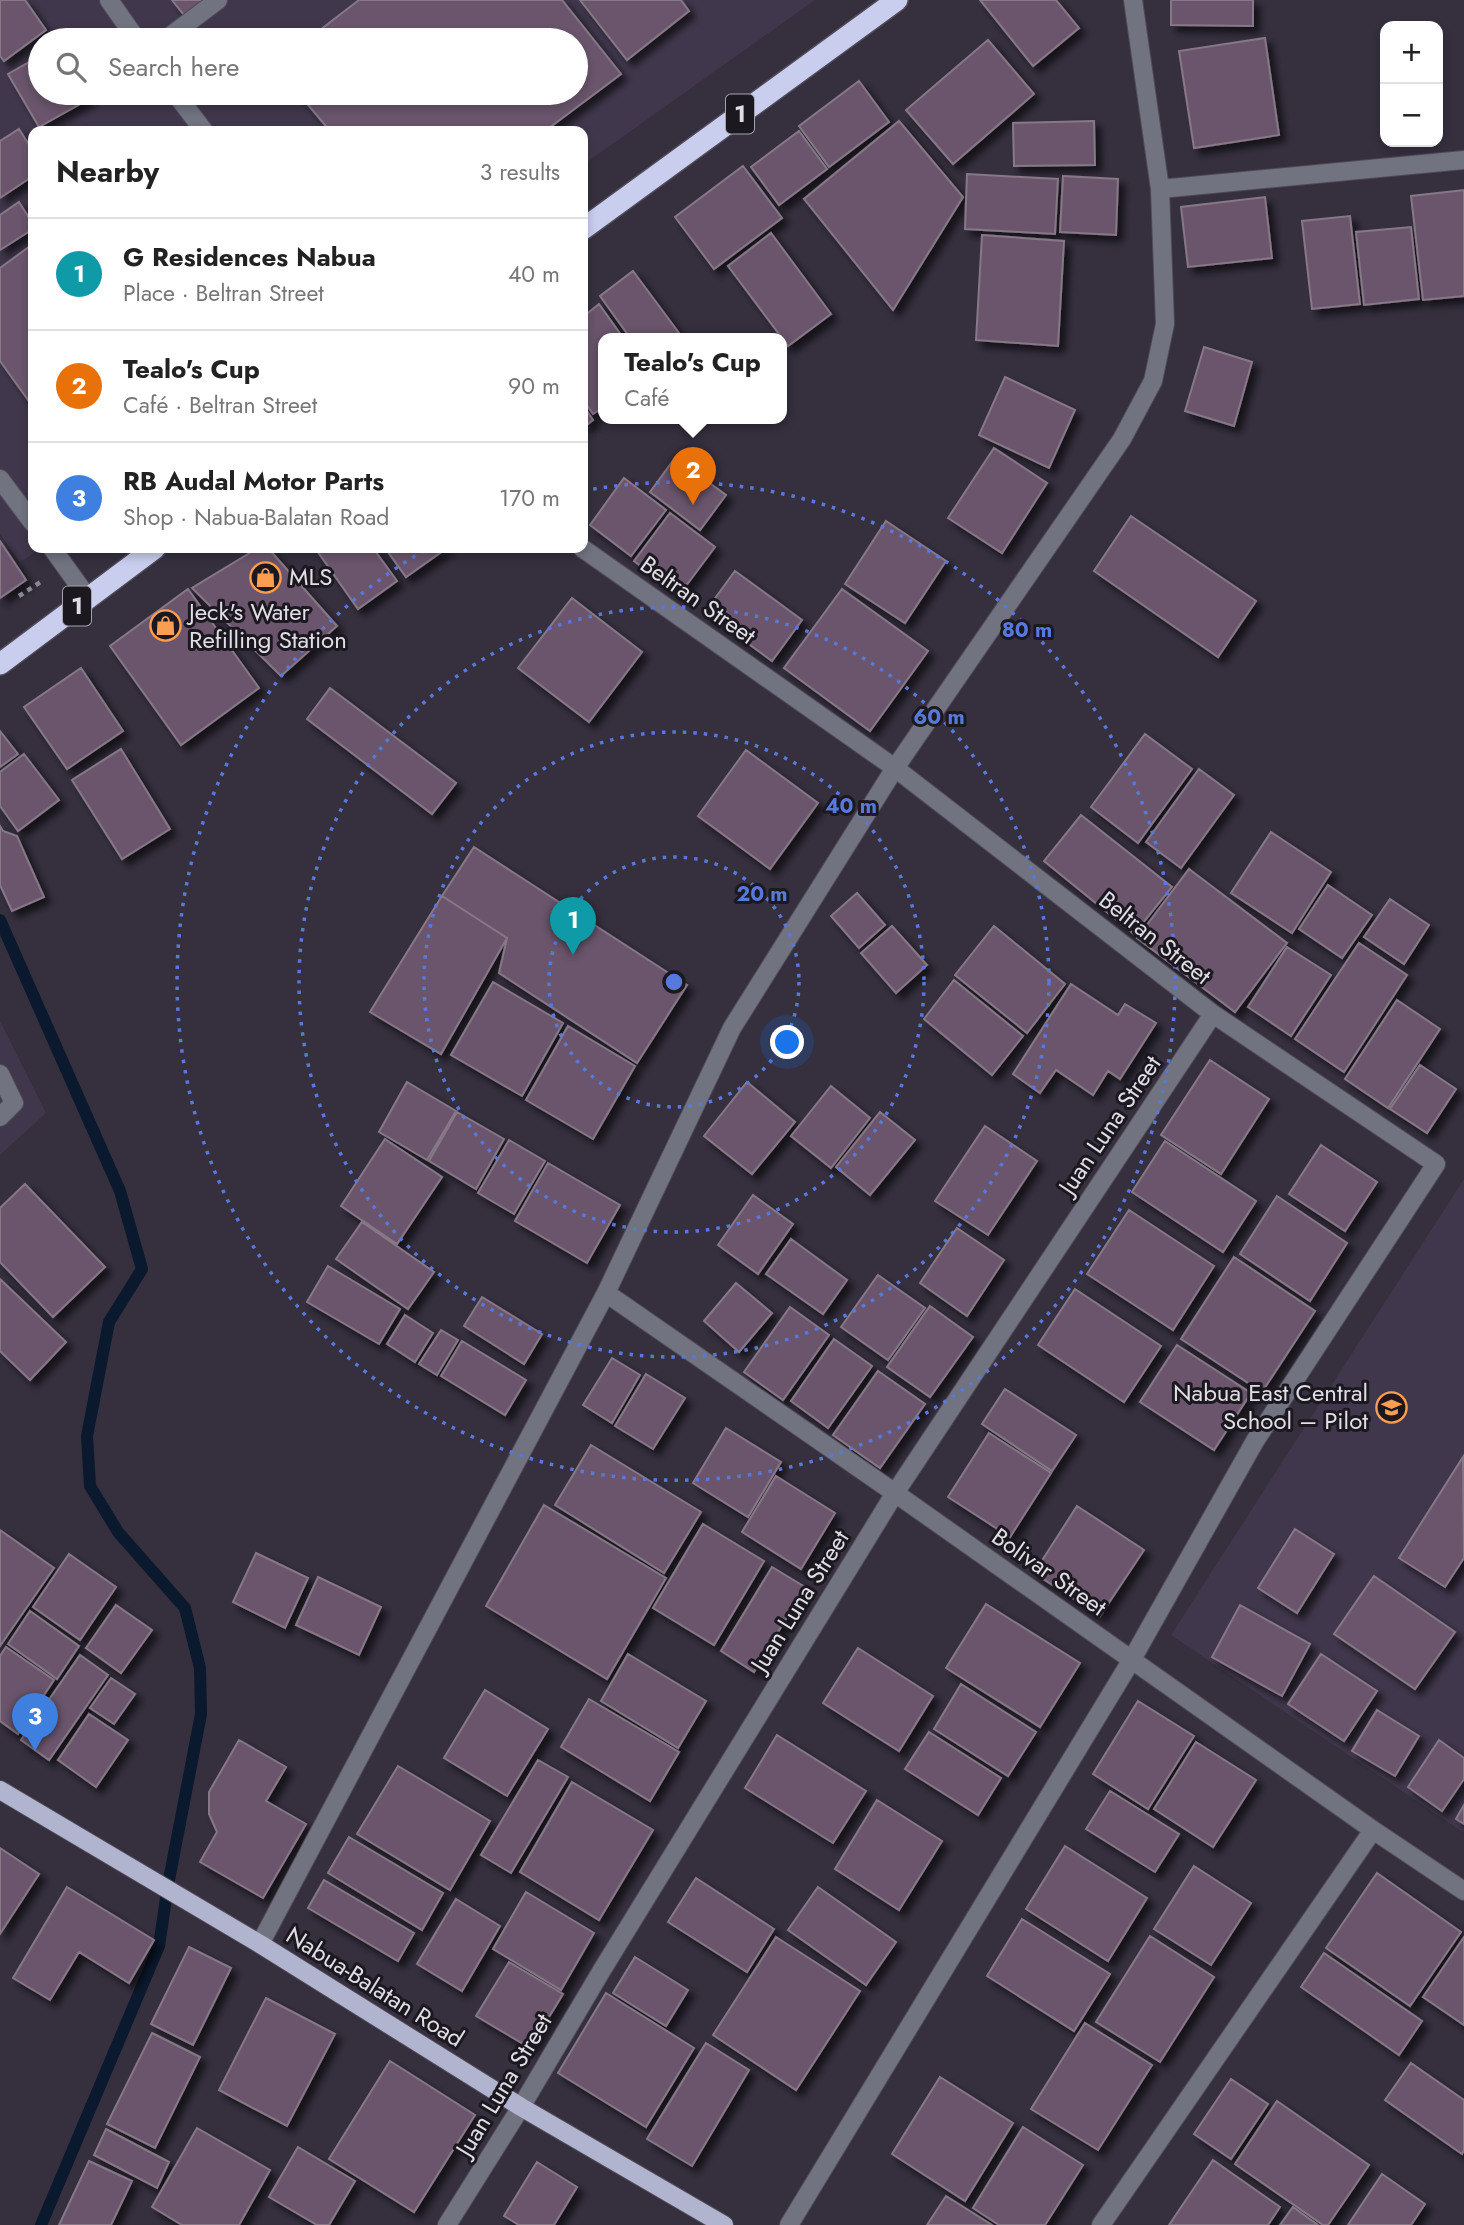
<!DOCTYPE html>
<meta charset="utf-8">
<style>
body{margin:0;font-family:Jost,sans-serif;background:#f6f6f6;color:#222}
.controls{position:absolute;right:21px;top:21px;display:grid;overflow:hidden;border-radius:14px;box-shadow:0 4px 10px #0003}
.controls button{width:63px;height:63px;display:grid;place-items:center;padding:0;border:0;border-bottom:2px solid #e0e0e0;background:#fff;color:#222;font:35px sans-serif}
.you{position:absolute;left:788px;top:1043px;width:24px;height:24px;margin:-18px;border:5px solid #fff;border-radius:50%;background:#1a73e8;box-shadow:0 0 0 10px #1a73e833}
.badge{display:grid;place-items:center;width:46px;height:46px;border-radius:50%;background:#0f766e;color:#fff;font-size:23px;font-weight:700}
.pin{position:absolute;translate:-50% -58px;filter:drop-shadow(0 2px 4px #0008)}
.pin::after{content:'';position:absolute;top:37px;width:24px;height:21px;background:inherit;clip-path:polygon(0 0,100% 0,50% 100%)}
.popup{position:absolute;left:598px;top:333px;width:189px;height:91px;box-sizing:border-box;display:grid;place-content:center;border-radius:14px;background:#fff;filter:drop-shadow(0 2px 5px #0005);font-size:23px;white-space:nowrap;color:#767676}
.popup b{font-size:26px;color:#222}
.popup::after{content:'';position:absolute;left:50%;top:100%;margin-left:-14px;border:14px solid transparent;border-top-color:#fff}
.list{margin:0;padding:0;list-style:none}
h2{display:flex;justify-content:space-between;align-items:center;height:91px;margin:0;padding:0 28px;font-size:30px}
h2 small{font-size:23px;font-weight:400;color:#767676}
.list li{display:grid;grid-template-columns:46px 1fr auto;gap:21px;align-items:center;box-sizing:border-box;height:112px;padding:0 28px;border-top:2px solid #e0e0e0}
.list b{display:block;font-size:26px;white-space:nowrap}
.list p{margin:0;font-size:23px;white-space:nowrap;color:#767676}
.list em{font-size:23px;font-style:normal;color:#767676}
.icon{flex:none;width:38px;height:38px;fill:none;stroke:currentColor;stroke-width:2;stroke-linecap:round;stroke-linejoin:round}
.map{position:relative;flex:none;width:1464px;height:2225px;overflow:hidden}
.search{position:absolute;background:#fff;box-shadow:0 4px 10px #0003;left:28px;top:28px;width:560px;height:77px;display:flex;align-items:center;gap:18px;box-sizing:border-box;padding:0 24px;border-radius:38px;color:#767676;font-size:26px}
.panel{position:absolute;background:#fff;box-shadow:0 4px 10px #0003;left:28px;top:126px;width:560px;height:427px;border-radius:14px}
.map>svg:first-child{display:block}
.built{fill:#40374c;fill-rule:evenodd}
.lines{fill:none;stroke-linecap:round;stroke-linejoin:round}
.stream{stroke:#0b192e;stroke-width:12}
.building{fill:#6b556c;stroke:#867887;stroke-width:2;filter:url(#shadow)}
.minor-casing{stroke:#514b59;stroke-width:20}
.major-casing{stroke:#514b59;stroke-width:20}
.highway-casing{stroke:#514b59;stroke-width:24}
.path{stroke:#8b8692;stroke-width:4.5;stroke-dasharray:5 5;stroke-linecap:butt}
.minor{stroke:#727381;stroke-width:18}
.major{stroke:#b1b4cf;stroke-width:18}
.highway{stroke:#c9cdee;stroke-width:21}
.ring{fill:none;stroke:#5879dc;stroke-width:3.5;stroke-dasharray:3.5 7}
.labels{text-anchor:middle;stroke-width:6;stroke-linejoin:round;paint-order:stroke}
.shield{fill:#1b181f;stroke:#a6a2ab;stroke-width:2}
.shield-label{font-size:23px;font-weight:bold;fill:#e1dde7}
.poi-label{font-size:24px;fill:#e1dde7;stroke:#1b181f;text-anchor:start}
.street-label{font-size:24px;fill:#e1dde7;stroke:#1b181f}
.centre{fill:#5879dc;stroke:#1b181f;stroke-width:3.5}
.ring-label{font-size:21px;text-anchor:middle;font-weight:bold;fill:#5879dc;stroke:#1b181f;stroke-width:6;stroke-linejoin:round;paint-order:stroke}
</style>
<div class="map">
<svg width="1464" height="2225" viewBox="0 0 1464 2225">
<defs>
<filter id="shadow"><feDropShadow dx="6" dy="6" stdDeviation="3.5" flood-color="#0009"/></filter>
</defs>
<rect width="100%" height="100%" fill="#352f3e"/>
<path class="built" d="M0,0H815L583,165V131H33V548H41L20,562L0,534ZM40,40H576V93H40Z
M0,1021L46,1113L0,1155Z
M1464,1179V1833L1171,1635Z"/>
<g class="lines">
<path class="stream" d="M0,920L120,1191L142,1269L109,1322L87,1436L90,1486L118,1532L185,1608L200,1668L201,1714L168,1885L159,1946L41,2225"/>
</g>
<path class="building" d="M0,0H25L46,30L4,61L0,56Z
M172,0H204L184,15Z
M359,0H562L621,74L545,131H330L298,93H576V40H307Z
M580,0H681L689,11L627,60Z
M980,0H1056L1079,28L1033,66Z
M1171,0H1253V26L1171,25Z
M1265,38L1279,135L1194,148L1179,51Z
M988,40L1034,94L953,164L906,110Z
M40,56V93H87L91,98L39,127L8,74Z
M859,81L889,122L829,167L799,126Z
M899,121L963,197L893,310L804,199Z
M1094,121L1095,165L1014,166L1013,123Z
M19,129L33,151V176L0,198V141Z
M799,131L827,169L779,205L751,167Z
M743,166L782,218L714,269L675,217Z
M967,174L1058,179L1055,234L965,229Z
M1063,176L1118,179L1116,235L1060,232Z
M1464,190V296L1423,300L1411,196Z
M1265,197L1272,258L1188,267L1181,207Z
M19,202L33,224V229L0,250V215Z
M1350,216L1360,304L1312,309L1302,221Z
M1411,227L1419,299L1364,305L1356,232Z
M771,233L831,314L788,346L728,266Z
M982,235L1064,241L1058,346L976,340Z
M33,244V407L0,361V268Z
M633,271L679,333L671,339H631L600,296Z
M599,304L624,339H604V407L593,414L583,400V317Z
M1204,347L1252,362L1234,426L1185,411Z
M1005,377L1075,410L1049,468L979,435Z
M583,405L593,420L583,428Z
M994,448L1047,483L1002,553L948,518Z
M675,458L726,495L700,530L650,492Z
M624,478L666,510L631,556L590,525Z
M670,513L715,547L679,595L634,561Z
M1131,516L1256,601L1218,657L1094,571Z
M886,521L946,561L905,623L845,584Z
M0,541L26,580L0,598Z
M258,548H268L337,626L281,676L192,588Z
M315,548H373L397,581L358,609Z
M385,548H447L406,577Z
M735,571L802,620L772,661L705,612Z
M188,589L259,688L181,745L110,646Z
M842,589L928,651L870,731L784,668Z
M572,598L642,652L589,722L518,668Z
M81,668L123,731L67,769L24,707Z
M330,688L456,783L432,814L307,719Z
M0,731L18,754L0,767Z
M1145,734L1192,769L1138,843L1091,807Z
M121,749L170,829L122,859L72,780Z
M746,750L818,803L770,869L698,816Z
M24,754L59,800L18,831L0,806V772Z
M1199,769L1234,795L1181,868L1146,842Z
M1081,815L1172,887L1134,934L1044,861Z
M0,826L3,831L17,836L44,897L12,911L0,885Z
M1271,832L1331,872L1292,933L1231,893Z
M474,847L687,985L637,1063L499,973L507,938L442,896Z
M1189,869L1287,943L1235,1012L1137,938Z
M1328,885L1372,915L1342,958L1299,929Z
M857,893L885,925L859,948L831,916Z
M442,896L507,938L441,1054L370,1012Z
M1390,899L1429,925L1404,964L1364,937Z
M892,926L927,965L896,993L861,953Z
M994,926L1065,984L1027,1033L955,975Z
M1359,943L1407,975L1344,1072L1295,1039Z
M1287,947L1331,975L1291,1036L1248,1007Z
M954,980L1023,1036L992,1075L924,1019Z
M493,982L563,1023L522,1096L451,1055Z
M1071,984L1118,1015L1125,1004L1156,1023L1120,1079L1108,1071L1093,1095L1056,1070L1040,1093L1013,1074Z
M1397,1000L1440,1029L1388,1108L1345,1079Z
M568,1026L635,1066L593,1139L526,1100Z
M1210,1060L1269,1099L1221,1174L1161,1135Z
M1420,1065L1456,1089L1427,1133L1390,1109Z
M407,1082L456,1111L427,1160L379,1132Z
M747,1082L795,1122L752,1174L704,1136Z
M831,1086L870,1118L831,1168L791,1136Z
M457,1112L504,1139L476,1189L429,1161Z
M880,1112L915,1140L870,1195L836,1167Z
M985,1126L1037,1161L988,1235L935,1201Z
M385,1139L442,1177L397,1244L341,1206Z
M509,1140L545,1161L514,1214L478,1193Z
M1165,1141L1256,1201L1223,1252L1132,1192Z
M1321,1145L1377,1182L1345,1231L1289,1194Z
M548,1163L620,1205L587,1263L515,1221Z
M25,1184L105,1267L53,1317L0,1262V1208Z
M753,1195L793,1224L758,1274L718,1245Z
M1277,1196L1347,1243L1310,1301L1240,1254Z
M1129,1210L1214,1266L1173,1330L1087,1274Z
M362,1222L434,1272L408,1309L336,1259Z
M957,1228L1004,1260L967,1316L920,1283Z
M791,1239L847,1280L823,1314L766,1274Z
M1234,1257L1315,1311L1262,1392L1181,1339Z
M328,1266L400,1309L379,1344L307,1302Z
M878,1275L925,1308L888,1360L841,1327Z
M0,1279L66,1342L30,1380L0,1351Z
M736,1283L772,1313L739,1352L704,1321Z
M1075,1289L1161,1346L1124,1402L1038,1345Z
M482,1297L542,1334L524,1364L464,1326Z
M930,1306L973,1337L930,1397L887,1367Z
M790,1307L829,1335L783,1400L744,1372Z
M405,1315L433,1333L415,1362L387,1344Z
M441,1330L458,1340L437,1375L419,1364Z
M834,1339L872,1366L828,1428L791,1401Z
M462,1341L526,1380L505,1415L441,1376Z
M1177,1345L1251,1393L1214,1450L1140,1402Z
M612,1358L640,1375L612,1423L583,1405Z
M878,1371L925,1404L880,1468L833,1435Z
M646,1374L685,1398L653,1449L615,1426Z
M1005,1389L1076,1435L1052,1471L982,1424Z
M726,1428L781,1462L748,1517L693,1483Z
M989,1433L1051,1473L1010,1537L948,1497Z
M591,1445L701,1512L664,1573L555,1505Z
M1463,1457L1464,1558L1445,1587L1399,1558Z
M776,1476L835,1513L801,1569L742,1532Z
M544,1505L666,1578L607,1679L486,1606Z
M1077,1506L1144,1550L1100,1616L1034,1573Z
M703,1524L764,1561L714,1645L653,1608Z
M1295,1529L1334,1554L1297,1613L1258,1588Z
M0,1530L54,1568L0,1646Z
M256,1553L308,1578L285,1628L233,1602Z
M69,1554L116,1587L80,1640L33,1607Z
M772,1567L805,1587L754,1672L721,1651Z
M1374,1576L1455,1632L1415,1689L1334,1634Z
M318,1577L381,1607L359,1655L296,1625Z
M986,1604L1080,1663L1040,1727L946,1668Z
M116,1605L152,1630L121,1673L86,1648Z
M1240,1605L1310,1644L1282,1696L1212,1657Z
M30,1611L79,1646L57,1679L8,1644Z
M6,1647L54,1680L18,1734L0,1721V1656Z
M858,1648L933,1696L899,1751L823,1703Z
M628,1654L706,1701L678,1748L601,1701Z
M1321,1654L1377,1691L1344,1741L1288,1704Z
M80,1655L108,1675L49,1760L21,1740Z
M111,1678L135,1694L114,1724L90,1708Z
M961,1684L1036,1732L1008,1776L934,1729Z
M485,1690L548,1729L507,1796L444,1758Z
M589,1699L679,1752L650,1801L561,1747Z
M1138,1701L1194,1736L1148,1809L1093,1774Z
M1377,1710L1419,1736L1395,1776L1352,1751Z
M89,1714L128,1740L96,1787L58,1760Z
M929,1732L1001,1778L978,1815L905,1769Z
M777,1735L866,1791L833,1843L745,1788Z
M239,1740L286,1767L266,1801L306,1824L263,1898L200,1862L217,1832L209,1814V1792Z
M1439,1740L1464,1758V1779L1442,1811L1408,1787Z
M1196,1742L1256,1780L1213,1847L1154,1809Z
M538,1760L568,1777L511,1873L481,1855Z
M398,1766L490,1821L450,1890L357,1834Z
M572,1782L653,1830L599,1920L520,1872Z
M1110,1791L1179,1834L1155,1872L1086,1829Z
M877,1800L942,1841L899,1910L835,1869Z
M1464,1805V1824L1456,1819Z
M349,1837L443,1893L422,1930L328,1873Z
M1065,1846L1147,1898L1108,1961L1026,1909Z
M0,1848L39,1874L0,1934Z
M1194,1866L1251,1903L1211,1965L1154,1929Z
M1377,1873L1461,1932L1410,2006L1326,1948Z
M696,1878L774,1929L747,1972L668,1922Z
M324,1880L414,1933L398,1961L308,1908Z
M67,1887L154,1940L129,1983L79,1952L50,2000L13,1978Z
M818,1887L896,1942L866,1985L788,1930Z
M526,1892L594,1933L561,1990L493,1949Z
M456,1899L500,1926L462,1991L417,1964Z
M1022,1919L1110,1974L1074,2031L987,1976Z
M1150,1936L1214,1977L1160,2062L1096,2022Z
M776,1937L860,1991L796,2090L713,2035Z
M1464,1937V2025L1423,1997Z
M189,1947L231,1968L193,2045L151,2024Z
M1324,1953L1422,2021L1399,2055L1301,1987Z
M635,1957L688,1990L666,2026L613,1993Z
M509,1962L563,1994L530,2048L476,2016Z
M606,1993L694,2048L646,2127L558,2073Z
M266,1998L335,2034L287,2126L219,2090Z
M1085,2023L1152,2065L1098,2150L1031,2109Z
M152,2033L200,2057L155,2148L107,2124Z
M706,2043L749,2070L692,2166L647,2139Z
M390,2061L475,2115L414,2212L329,2159Z
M1411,2063L1464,2100V2150L1462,2154L1385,2100Z
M940,2077L1013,2123L965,2201L892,2154Z
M1231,2079L1268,2104L1231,2159L1194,2134Z
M1277,2101L1369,2165L1328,2225H1323L1235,2164Z
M1023,2127L1083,2165L1045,2225H999L973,2208Z
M197,2128L270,2170L239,2225H182L152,2207Z
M106,2129L169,2162L157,2188L94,2155Z
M298,2147L355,2181L329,2225H317L269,2197Z
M1213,2160L1280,2207L1268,2225H1169Z
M89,2161L132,2181L111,2225H59Z
M537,2162L577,2187L554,2225H519L504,2216Z
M1382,2174L1425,2204L1411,2225H1348Z
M946,2196L992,2225H927Z
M1293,2207L1318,2225H1280Z"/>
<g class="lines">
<defs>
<path id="minor" d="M109,0L137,40
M165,40L218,0
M175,93L204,131
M1160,189L1464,160
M0,479L33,523
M52,548L88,598
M582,548L895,768L1213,1014L1436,1164L1255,1441L1131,1661L789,2225
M0,1074L14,1103L0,1117
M606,1293L895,1493L1373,1830L1464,1891
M260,1944L606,1293L732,1028L895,768L1122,439L1153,381L1165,324L1160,189L1133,0
M447,2225L521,2107L602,1970L895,1493L1213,1014
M1101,2225L1373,1830"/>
<path id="major" d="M0,1790L260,1944L521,2107L724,2225"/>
<path id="highway" d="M583,229L897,0
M0,664L155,548"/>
</defs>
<use href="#minor" class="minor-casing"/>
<use href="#major" class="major-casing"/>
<use href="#highway" class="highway-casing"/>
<path class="path" d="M19,596L42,581"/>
<use href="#minor" class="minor"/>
<use href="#major" class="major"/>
<use href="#highway" class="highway"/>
</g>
<g class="ring">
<circle cx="674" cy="982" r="125"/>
<circle cx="674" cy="982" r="250"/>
<circle cx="674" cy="982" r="375"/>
<path d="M583 491A499 499 0 1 1 425 550"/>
</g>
<defs>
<symbol id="shop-ring" viewBox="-11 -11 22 22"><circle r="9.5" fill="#1b181f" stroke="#fb9e52" stroke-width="1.5"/><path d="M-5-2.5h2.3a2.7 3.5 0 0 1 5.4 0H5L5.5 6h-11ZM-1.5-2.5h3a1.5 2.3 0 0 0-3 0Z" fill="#fb9e52"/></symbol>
<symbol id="school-ring" viewBox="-11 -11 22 22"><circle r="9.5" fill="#1b181f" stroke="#fb9e52" stroke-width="1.5"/><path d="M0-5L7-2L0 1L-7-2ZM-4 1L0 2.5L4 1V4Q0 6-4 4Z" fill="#fb9e52"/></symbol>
</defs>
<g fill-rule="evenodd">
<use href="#shop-ring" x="248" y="560" width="35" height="35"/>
<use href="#shop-ring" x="148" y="608" width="35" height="35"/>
<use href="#school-ring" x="1374" y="1390" width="35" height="35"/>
</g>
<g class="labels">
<g class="shield">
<rect x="726" y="94.5" width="28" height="39" rx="5"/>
<rect x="63" y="586.5" width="28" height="39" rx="5"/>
</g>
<g class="shield-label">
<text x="740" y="122">1</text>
<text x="77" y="614">1</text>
</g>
<g class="poi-label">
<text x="289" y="585">MLS</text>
<text x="189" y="620">Jeck's Water<tspan x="189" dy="28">Refilling Station</tspan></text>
<text x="1368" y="1401" text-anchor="end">Nabua East Central<tspan x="1368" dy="28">School – Pilot</tspan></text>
</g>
<g class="street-label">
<text transform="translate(698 600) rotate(35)" y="8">Beltran Street</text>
<text transform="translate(1155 938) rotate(38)" y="8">Beltran Street</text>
<text transform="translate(1110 1125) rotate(-56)" y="8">Juan Luna Street</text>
<text transform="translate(1049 1572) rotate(35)" y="8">Bolivar Street</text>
<text transform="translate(800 1601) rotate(-58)" y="8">Juan Luna Street</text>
<text transform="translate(375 1987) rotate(32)" y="8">Nabua-Balatan Road</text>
<text transform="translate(504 2085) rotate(-59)" y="8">Juan Luna Street</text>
</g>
</g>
<circle cx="674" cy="982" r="10" class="centre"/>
<g class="ring-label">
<text x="1027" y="637">80 m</text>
<text x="939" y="724">60 m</text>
<text x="851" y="813">40 m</text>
<text x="762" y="901">20 m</text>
</g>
</svg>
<div class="controls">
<button>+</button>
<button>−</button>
</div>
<div class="you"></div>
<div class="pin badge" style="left:573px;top:955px;background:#0f9aa8">1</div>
<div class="pin badge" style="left:693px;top:505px;background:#e8710a">2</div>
<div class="popup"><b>Tealo's Cup</b>Café</div>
<div class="pin badge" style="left:35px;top:1751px;background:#3f7fe0">3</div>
<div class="search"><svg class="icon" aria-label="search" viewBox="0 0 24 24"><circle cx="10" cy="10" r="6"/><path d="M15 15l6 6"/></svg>Search here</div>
<section class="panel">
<h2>Nearby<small>3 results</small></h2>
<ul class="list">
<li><span class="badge" style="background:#0f9aa8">1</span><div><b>G Residences Nabua</b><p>Place · Beltran Street</p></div><em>40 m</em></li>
<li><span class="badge" style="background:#e8710a">2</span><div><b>Tealo's Cup</b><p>Café · Beltran Street</p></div><em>90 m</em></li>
<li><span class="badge" style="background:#3f7fe0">3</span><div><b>RB Audal Motor Parts</b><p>Shop · Nabua-Balatan Road</p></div><em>170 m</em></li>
</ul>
</section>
</div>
